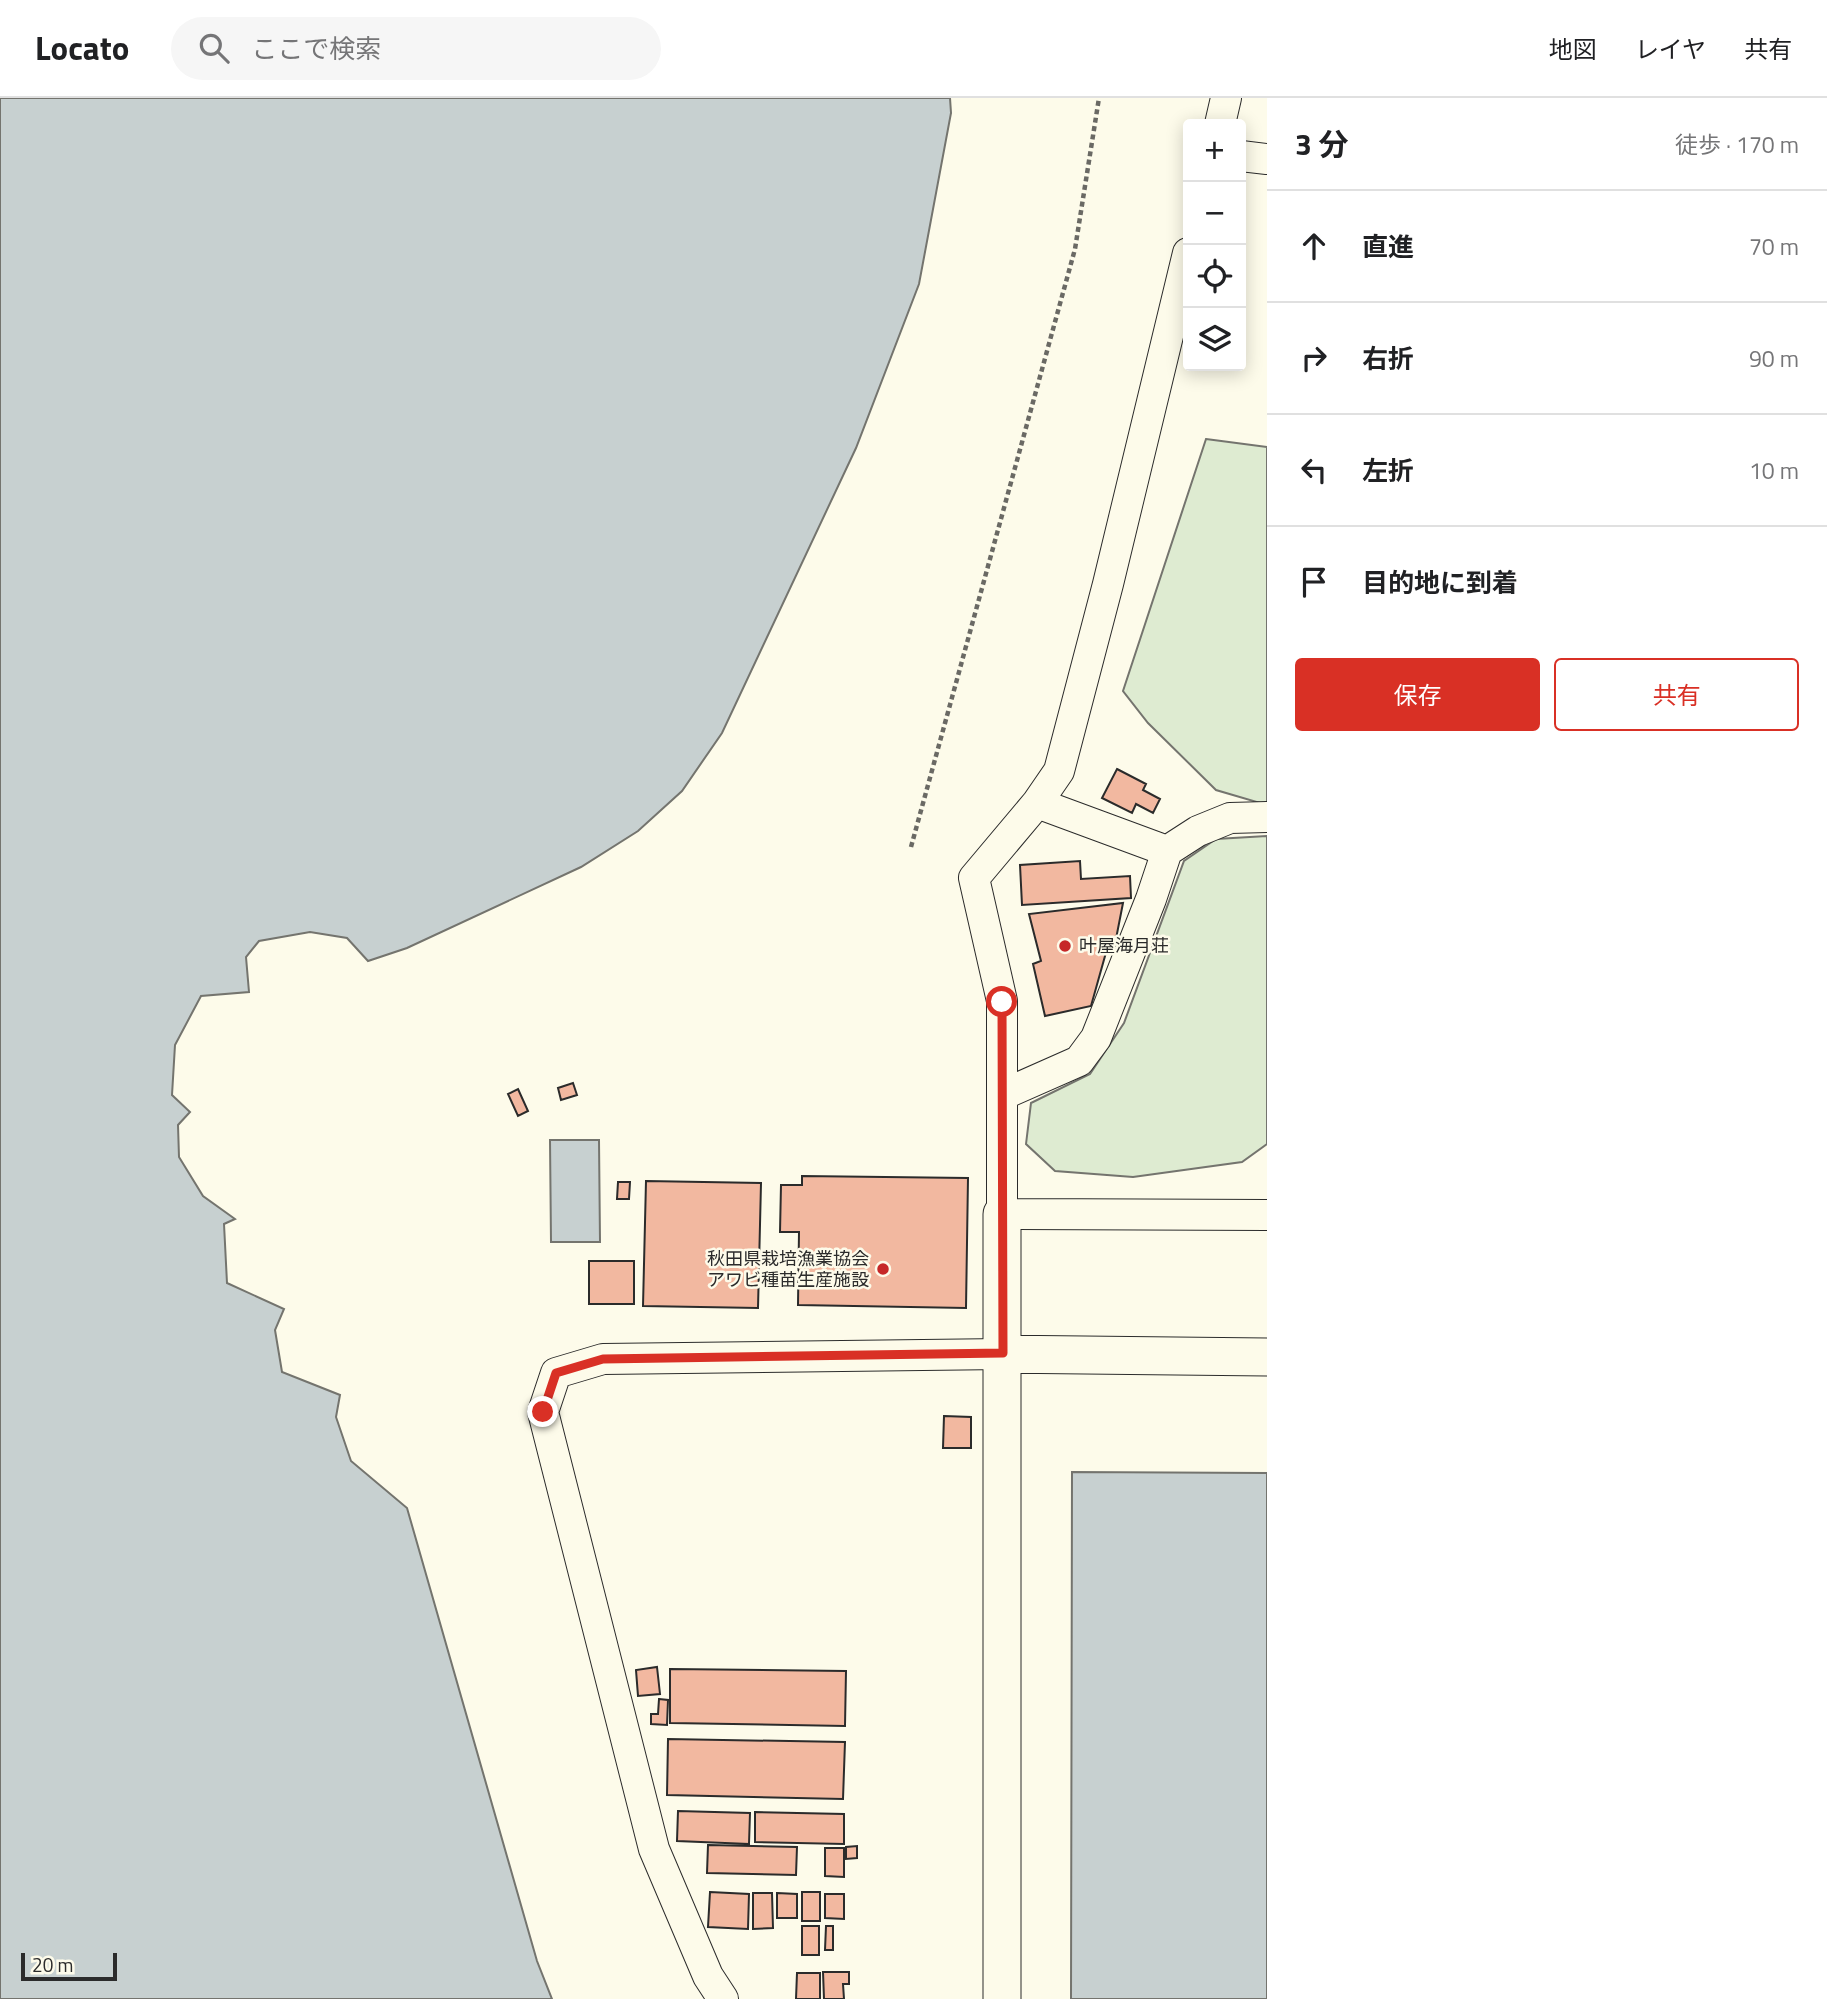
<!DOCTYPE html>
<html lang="ja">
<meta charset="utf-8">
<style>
body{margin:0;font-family:"Titillium Web","Noto Sans JP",sans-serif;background:#f6f6f6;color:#202124}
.controls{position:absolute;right:21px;top:21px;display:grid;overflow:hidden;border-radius:7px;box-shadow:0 4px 18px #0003}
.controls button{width:63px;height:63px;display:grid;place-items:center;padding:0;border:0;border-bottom:2px solid #e0e0e0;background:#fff;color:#202124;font:35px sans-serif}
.scale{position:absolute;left:21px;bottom:18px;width:96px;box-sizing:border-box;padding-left:7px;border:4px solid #2b2b2b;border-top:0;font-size:19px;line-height:24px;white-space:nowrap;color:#2b2b2b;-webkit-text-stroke:5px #fdfbea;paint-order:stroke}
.stop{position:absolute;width:21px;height:21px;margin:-16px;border:5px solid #d93025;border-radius:50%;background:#fff}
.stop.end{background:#d93025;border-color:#fff;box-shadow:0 2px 7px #0008}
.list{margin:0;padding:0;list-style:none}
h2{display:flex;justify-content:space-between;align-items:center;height:91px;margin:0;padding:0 28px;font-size:30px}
h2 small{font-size:23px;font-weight:400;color:#757577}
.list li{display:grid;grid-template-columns:46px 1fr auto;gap:21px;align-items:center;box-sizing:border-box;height:112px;padding:0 28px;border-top:2px solid #e0e0e0}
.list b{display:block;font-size:26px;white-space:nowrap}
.list em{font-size:23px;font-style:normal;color:#757577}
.actions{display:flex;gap:14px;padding:21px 28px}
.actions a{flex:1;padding:16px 0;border:2px solid #d93025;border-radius:7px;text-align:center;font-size:24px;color:#d93025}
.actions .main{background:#d93025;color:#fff}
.icon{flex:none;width:38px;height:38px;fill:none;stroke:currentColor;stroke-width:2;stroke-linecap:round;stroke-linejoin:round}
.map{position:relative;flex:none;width:1267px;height:1901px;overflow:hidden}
header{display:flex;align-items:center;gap:42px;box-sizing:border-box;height:98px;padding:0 35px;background:#fff;border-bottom:2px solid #e0e0e0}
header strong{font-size:33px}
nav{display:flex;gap:38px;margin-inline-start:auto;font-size:24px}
.search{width:490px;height:63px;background:#f6f6f6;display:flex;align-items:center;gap:18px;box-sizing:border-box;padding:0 24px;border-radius:38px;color:#757577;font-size:26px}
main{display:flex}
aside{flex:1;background:#fff}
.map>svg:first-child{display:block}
.green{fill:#deebd1;stroke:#74746e;stroke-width:2}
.water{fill:#c7d0d0;stroke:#74746e;stroke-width:2}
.building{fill:#f2b8a0;stroke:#2b2b2b;stroke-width:2}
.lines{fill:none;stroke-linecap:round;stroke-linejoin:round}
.minor-casing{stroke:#2b2b2b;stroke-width:32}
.tertiary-casing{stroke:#2b2b2b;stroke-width:39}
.path{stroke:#6a6964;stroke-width:4.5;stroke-dasharray:5 3.5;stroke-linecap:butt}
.minor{stroke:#fdfbea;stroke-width:30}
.tertiary{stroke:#fdfbea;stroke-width:37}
.route{stroke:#d93025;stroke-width:9}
.poi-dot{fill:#c62828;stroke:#fdfbea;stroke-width:2.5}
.labels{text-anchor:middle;stroke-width:5;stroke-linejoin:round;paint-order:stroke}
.poi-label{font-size:18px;fill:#2b2b2b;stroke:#fdfbea;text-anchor:start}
</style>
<header>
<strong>Locato</strong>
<div class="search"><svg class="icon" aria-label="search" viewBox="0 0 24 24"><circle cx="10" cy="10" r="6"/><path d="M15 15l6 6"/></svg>ここで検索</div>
<nav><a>地図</a><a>レイヤ</a><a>共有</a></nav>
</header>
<main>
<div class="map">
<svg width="1267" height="1901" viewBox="0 0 1267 1901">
<rect width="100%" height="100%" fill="#fdfbea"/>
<path class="green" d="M1206,341L1267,349V707L1216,692L1148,625L1123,593Z
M1267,738V1046L1242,1064L1133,1079L1055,1073L1026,1046L1031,1005L1090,976L1124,925L1184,763L1216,741Z"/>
<path class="water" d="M0,0H950L951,15L919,186L856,350L722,635L682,693L638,733L581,769L407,850L368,863L347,840L310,834L259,843L246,859L249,894L201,898L175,947L172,997L190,1014L178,1027L179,1059L203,1098L235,1121L224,1126L227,1185L284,1211L275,1232L282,1274L340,1297L336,1319L351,1363L407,1410L537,1863L552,1901H0Z
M550,1042H599L600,1144H551Z
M1072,1374L1267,1375V1901H1071Z"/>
<path class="building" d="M1117,671L1146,686L1143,692L1160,701L1153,715L1136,706L1132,715L1102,700Z
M1080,763L1081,781L1130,778L1131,800L1022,807L1020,767Z
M1123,805L1115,846L1107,851L1091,908L1045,918L1033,866L1041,863L1029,816Z
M573,985L577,997L561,1002L558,990Z
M518,991L528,1013L518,1018L508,996Z
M802,1078L968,1080L966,1210L798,1207L799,1134H780L781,1087H802Z
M646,1083L761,1085L758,1210L643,1208Z
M618,1084H630L629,1101H617Z
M589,1163H634V1206H589Z
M944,1318L971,1319V1350H943Z
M657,1569L660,1596L638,1598L636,1572Z
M670,1571L846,1573L845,1628L670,1625Z
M659,1601L668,1602L667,1627L651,1626V1616H658Z
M668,1641L845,1644L843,1701L667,1697Z
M678,1713L750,1715L749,1746L677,1743Z
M755,1714L844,1716V1746L755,1744Z
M708,1747L797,1749L796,1777L707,1775Z
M857,1748V1760L846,1761V1749Z
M825,1750H844V1779L825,1778Z
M710,1794L749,1796L748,1831L708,1829Z
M802,1794H820V1823H802Z
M753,1795H772L773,1830L753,1831Z
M777,1795L797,1796V1820H777Z
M825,1796H844V1821L825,1820Z
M802,1828H819V1857H802Z
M826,1828H833V1852H825Z
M823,1874H849V1886H843L844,1901H824Z
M797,1875H820V1901H796Z"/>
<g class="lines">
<defs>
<path id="minor" d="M1220,26L1226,0
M1241,58L1267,61
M1188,155L1108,486L1059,673L1037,705L974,780L1002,903V1116L1267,1117
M1037,705L1167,753L1198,733L1230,720L1267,719
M1002,997L1079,963L1096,940L1151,801L1167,753
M723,1901L708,1878L654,1751L543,1314L556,1275L603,1261L1003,1256"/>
<path id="tertiary" d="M1003,1256L1267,1259
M1002,1901V1116"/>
</defs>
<use href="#minor" class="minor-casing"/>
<use href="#tertiary" class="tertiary-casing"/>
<path class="path" d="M911,749L1075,151L1099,0"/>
<use href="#minor" class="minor"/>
<use href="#tertiary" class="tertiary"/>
</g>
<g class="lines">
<path class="route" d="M543,1314L556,1275L603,1261L1003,1255L1002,904"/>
</g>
<g class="poi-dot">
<circle cx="1065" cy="848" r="7"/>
<circle cx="883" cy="1171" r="7"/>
</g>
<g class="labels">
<g class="poi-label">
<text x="1079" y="854">叶屋海月荘</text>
<text x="869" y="1167" text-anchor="end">秋田県栽培漁業協会<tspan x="869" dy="21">アワビ種苗生産施設</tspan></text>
</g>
</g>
</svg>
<div class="controls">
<button>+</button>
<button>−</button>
<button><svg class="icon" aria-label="locate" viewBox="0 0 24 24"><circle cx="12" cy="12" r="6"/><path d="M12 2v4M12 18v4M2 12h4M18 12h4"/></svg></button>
<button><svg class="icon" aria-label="layers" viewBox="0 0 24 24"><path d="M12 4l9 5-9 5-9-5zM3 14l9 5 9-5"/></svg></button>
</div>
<div class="scale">20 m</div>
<div class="stop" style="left:1002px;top:904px"></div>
<div class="stop end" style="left:543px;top:1314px"></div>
</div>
<aside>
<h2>3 分<small>徒歩 · 170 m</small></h2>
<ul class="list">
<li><svg class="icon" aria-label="ahead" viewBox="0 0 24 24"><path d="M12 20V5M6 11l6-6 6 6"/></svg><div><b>直進</b></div><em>70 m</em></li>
<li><svg class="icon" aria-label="right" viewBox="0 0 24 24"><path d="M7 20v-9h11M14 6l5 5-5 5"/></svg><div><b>右折</b></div><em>90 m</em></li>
<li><svg class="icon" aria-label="left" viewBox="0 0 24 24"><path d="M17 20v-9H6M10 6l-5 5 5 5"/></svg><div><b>左折</b></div><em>10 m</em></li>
<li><svg class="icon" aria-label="arrive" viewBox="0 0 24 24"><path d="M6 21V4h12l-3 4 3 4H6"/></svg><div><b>目的地に到着</b></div></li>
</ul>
<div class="actions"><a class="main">保存</a><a>共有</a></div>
</aside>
</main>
